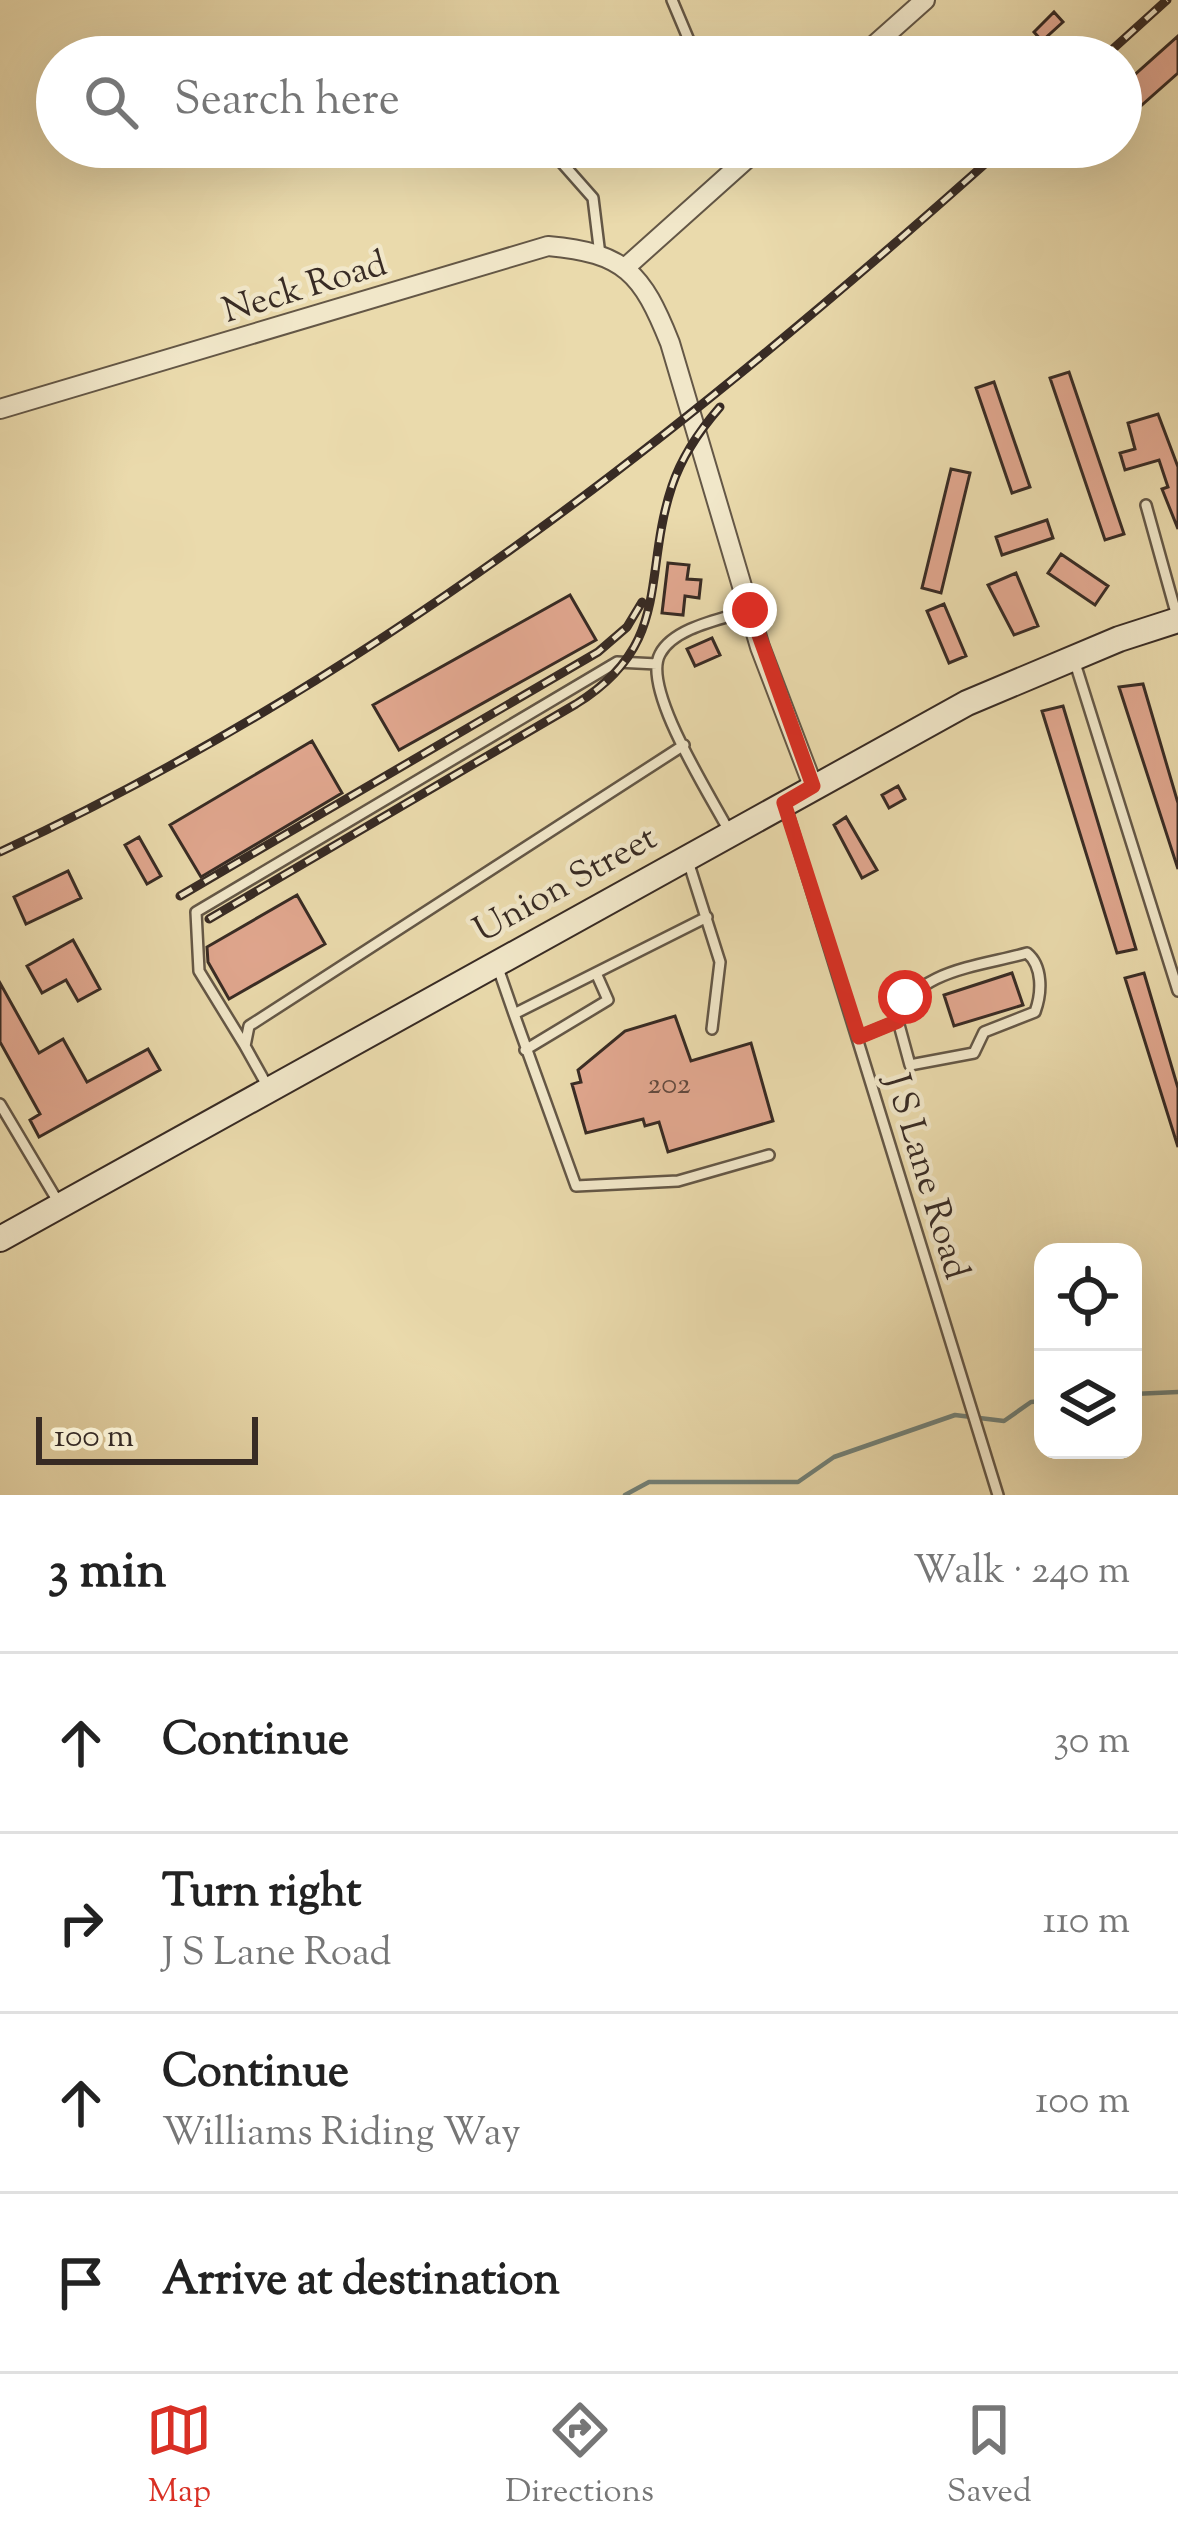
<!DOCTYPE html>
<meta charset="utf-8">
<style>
body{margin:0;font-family:"Sorts Mill Goudy",serif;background:#f6f6f6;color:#222}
.controls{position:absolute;right:36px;bottom:36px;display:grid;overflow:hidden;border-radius:24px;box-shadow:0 12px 48px #0002}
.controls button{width:108px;height:108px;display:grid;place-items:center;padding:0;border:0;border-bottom:3px solid #e0e0e0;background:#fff;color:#222;font:60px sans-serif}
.scale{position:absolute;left:36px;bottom:30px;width:222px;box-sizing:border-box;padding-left:12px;border:6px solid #382b24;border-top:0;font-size:33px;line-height:42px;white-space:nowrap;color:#382b24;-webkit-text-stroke:9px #f1e7c9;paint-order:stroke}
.stop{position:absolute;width:36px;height:36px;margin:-27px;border:9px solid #d93025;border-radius:50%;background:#fff}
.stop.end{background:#d93025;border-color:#fff;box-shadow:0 3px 12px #0008}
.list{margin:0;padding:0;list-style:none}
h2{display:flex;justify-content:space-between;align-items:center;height:156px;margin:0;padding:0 48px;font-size:51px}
h2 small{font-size:39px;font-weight:400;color:#767676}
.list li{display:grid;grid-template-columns:78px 1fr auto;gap:36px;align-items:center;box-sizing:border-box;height:180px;padding:0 48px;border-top:3px solid #e0e0e0}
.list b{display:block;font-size:45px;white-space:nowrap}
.list p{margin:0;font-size:39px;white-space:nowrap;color:#767676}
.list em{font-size:39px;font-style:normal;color:#767676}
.icon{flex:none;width:66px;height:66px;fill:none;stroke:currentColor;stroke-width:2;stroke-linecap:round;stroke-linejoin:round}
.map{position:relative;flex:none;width:1178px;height:1495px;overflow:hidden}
.search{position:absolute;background:#fff;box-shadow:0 12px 48px #0002;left:36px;right:36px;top:36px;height:132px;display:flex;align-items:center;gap:30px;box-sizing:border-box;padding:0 42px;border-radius:66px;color:#767676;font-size:45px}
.sheet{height:876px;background:#fff}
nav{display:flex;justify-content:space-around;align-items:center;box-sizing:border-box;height:168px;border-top:3px solid #e0e0e0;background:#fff;font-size:33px;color:#767676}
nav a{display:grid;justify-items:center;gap:6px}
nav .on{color:#d93025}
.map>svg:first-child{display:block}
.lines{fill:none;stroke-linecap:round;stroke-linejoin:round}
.stream{stroke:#728178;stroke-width:4.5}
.building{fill:#e1a78f;stroke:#382b24;stroke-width:3}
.lane-casing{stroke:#645746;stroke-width:14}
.street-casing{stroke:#645746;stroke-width:22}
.secondary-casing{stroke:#382b24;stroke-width:28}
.lane{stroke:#f1e7c9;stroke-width:9}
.street{stroke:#f1e7c9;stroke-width:18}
.secondary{stroke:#f1e7c9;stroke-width:24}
.rail-casing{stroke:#382b24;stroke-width:9}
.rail{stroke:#f1e7c9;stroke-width:4.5;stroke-dasharray:14;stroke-linecap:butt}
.route{stroke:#d93025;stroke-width:15}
.labels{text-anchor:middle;stroke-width:9;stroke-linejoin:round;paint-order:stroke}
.number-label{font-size:30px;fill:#624a3f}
.street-label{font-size:36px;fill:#382b24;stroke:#f1e7c9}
</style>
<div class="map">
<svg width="1178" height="1495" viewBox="0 0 1178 1495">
<rect width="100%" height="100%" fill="#eadaac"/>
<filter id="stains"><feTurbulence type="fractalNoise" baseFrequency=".00167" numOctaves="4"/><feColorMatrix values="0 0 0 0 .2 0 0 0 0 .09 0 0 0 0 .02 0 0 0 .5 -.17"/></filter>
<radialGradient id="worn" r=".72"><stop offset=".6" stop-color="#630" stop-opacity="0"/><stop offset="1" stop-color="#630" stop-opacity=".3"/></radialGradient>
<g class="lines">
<path class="stream" d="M1133,1394L1178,1392
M625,1495L649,1482H798L834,1457L955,1415L1004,1421L1031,1402L1043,1401"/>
</g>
<path class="building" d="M1054,12L1063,22L1042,41L1034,32Z
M1178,36V73L1134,112L1121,98V87Z
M1069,372L1124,534L1105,540L1050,378Z
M994,382L1030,487L1012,493L976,388Z
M1158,414L1178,467V529L1162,489L1168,487L1159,460L1125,470L1120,453L1135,449L1128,423Z
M951,469L970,473L941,593L922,588Z
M1047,520L1053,538L1002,555L996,537Z
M1061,554L1108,586L1095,605L1048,573Z
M668,563L689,565L687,579L701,580L699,598L685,596L683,615L662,613Z
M1016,573L1038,626L1014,635L988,585Z
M570,595L596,640L399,750L373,705Z
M944,604L966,656L949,663L927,611Z
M712,638L720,655L695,666L687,649Z
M1143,684L1178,803V869L1119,687Z
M1063,706L1136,949L1117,953L1042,711Z
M312,741L342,793L201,877L170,825Z
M898,786L905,799L889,808L882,795Z
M846,817L877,870L862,878L834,825Z
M139,837L161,876L147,884L125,845Z
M68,871L81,898L26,924L14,897Z
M297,895L325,944L229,999L208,962L207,947Z
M73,940L100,989L78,1001L66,980L42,993L27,966Z
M1012,973L1023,1005L954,1026L944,995Z
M1144,973L1178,1088V1147L1125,978Z
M0,983L39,1053L63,1039L87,1082L148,1049L160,1070L39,1137L30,1120L40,1114L0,1042Z
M675,1016L691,1061L751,1043L773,1121L668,1152L659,1122L645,1126L643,1119L586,1133L572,1084L581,1082L578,1070L625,1031Z"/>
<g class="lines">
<defs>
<path id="lane" d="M672,0L696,57
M548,147L593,198L600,255
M1146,505L1178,620
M1075,663L1178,991
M786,808L998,1495
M730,833C712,798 641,689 660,654C674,627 723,619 750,610
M688,861L720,962L712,1029
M498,968L514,1014L707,917
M514,1014L576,1186L678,1181L769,1155
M859,1037L898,1021C911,970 982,966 1027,953C1043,966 1042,993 1035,1012L984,1032L974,1053L910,1065L898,1021
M245,1046L199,971L196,912L617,662L657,664
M525,1050L608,1000L596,973
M269,1089L245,1046L249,1026L684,745
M0,1104L60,1205"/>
<path id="street" d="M861,57L925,0
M626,267L760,147
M0,409L548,246C625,253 642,273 670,343L760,647L813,786"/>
<path id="secondary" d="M0,1239L967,703L1119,639L1178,620"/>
</defs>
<use href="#lane" class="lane-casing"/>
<use href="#street" class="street-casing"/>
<use href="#secondary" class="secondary-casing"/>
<use href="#lane" class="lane"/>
<use href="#street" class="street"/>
<use href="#secondary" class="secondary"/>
<defs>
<path id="rail" d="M1104,57L1167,0
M0,852C377,677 696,423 1004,147
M180,896L598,652L627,627L642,602
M209,919L576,704C673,644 642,576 672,486C682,456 700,430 720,407"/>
</defs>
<use href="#rail" class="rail-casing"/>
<use href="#rail" class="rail"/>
</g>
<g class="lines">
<path class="route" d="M750,610L813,786L784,803L859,1037L898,1021L905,997"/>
</g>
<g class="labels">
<g class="number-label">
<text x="669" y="1093">202</text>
</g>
<g class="street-label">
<text transform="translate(304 285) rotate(-17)" y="13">Neck Road</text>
<text transform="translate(564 882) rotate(-29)" y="13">Union Street</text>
<text transform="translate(929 1176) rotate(73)" y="13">J S Lane Road</text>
</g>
</g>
<rect width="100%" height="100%" filter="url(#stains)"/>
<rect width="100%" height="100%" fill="url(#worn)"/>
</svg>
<div class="controls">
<button><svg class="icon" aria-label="locate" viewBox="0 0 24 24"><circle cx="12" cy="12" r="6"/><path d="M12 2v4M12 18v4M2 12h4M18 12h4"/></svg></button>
<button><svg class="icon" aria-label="layers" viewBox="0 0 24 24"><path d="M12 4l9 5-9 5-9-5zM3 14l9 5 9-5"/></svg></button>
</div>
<div class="scale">100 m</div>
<div class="stop" style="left:905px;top:997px"></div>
<div class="stop end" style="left:750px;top:610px"></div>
<div class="search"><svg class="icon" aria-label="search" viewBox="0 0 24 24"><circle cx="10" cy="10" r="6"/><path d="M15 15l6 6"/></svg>Search here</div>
</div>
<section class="sheet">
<h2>3 min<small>Walk · 240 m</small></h2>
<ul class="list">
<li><svg class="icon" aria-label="ahead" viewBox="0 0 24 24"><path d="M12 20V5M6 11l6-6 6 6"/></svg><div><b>Continue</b></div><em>30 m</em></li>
<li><svg class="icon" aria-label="right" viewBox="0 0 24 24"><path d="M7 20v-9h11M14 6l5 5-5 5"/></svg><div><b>Turn right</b><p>J S Lane Road</p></div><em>110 m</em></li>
<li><svg class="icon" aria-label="ahead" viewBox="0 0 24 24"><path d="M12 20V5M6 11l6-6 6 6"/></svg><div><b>Continue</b><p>Williams Riding Way</p></div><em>100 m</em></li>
<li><svg class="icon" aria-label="arrive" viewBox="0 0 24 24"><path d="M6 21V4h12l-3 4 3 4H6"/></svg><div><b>Arrive at destination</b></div></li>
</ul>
</section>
<nav>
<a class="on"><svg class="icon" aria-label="map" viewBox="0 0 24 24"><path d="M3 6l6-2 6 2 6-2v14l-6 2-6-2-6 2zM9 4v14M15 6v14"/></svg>Map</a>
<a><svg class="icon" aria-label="directions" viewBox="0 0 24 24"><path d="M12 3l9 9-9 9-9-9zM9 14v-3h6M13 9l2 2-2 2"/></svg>Directions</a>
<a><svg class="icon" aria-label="saved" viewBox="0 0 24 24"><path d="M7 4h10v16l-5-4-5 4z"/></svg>Saved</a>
</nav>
